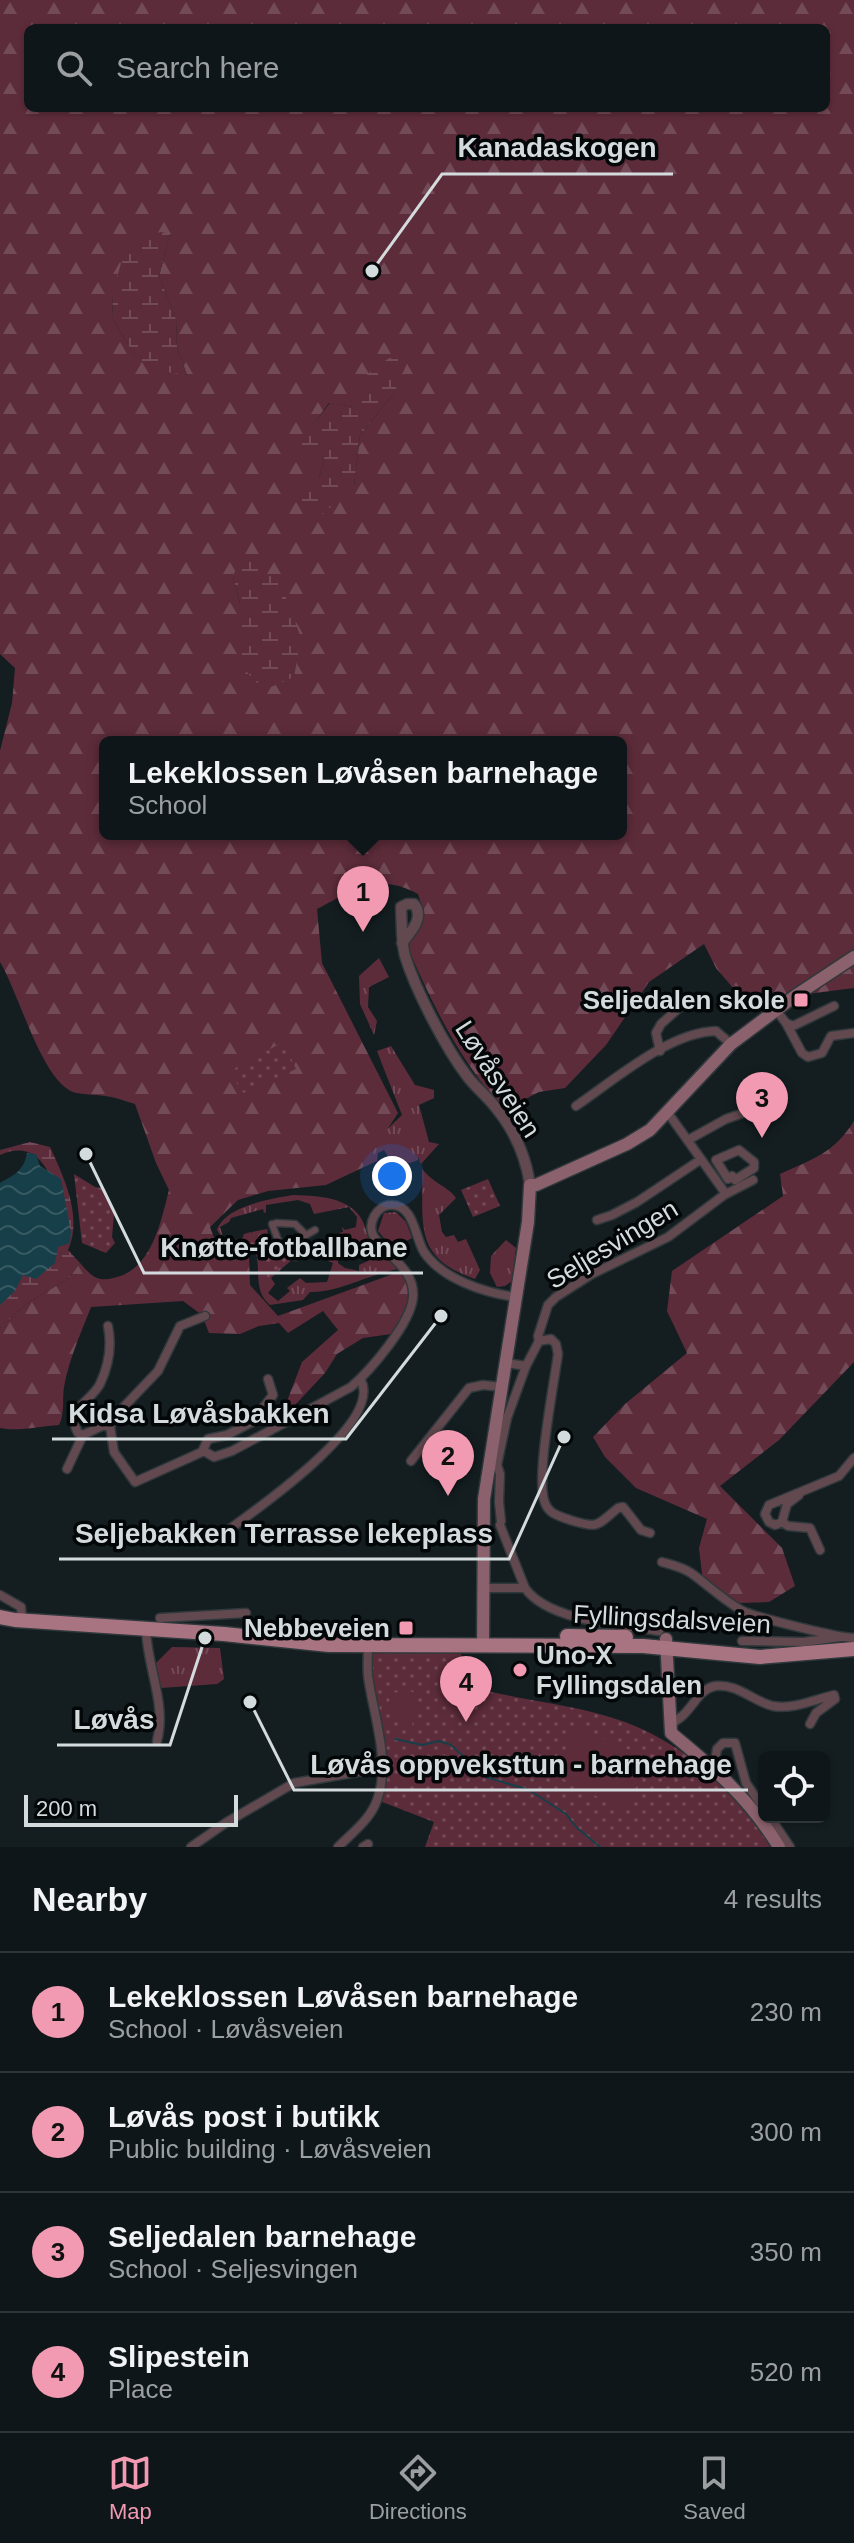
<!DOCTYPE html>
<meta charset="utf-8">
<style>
body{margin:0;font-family:Helvetica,sans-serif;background:#181f22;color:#f1f3f6}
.controls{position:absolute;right:24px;bottom:24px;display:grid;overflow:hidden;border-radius:12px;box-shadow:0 2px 6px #0004}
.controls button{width:72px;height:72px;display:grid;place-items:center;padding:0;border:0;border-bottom:2px solid #2f3538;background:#0f1619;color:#f1f3f6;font:40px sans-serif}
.scale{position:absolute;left:24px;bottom:20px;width:214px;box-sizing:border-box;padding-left:8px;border:4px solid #d4dbdd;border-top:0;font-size:22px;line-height:28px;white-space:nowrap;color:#d4dbdd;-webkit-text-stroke:6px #040708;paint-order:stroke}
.you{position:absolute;left:392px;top:1176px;width:28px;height:28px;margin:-20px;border:6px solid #fff;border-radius:50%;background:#1a73e8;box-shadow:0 0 0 12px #1a73e833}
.badge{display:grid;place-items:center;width:52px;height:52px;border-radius:50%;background:#f19ab2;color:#111;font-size:26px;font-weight:700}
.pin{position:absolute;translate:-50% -66px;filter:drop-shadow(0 2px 4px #0008)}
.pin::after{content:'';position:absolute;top:42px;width:28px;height:24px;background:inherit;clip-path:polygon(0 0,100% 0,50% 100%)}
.popup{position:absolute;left:99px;top:736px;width:528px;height:104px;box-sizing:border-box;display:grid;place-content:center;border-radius:12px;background:#0f1619;filter:drop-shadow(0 2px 6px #0005);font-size:26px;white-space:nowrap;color:#9b9fa2}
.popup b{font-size:30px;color:#f1f3f6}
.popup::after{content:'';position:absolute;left:50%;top:100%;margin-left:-16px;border:16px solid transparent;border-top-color:#0f1619}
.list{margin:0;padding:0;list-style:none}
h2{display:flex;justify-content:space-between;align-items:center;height:104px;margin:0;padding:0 32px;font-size:34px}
h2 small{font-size:26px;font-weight:400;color:#9b9fa2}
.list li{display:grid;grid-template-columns:52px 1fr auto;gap:24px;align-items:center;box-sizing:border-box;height:120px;padding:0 32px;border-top:2px solid #2f3538}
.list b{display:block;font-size:30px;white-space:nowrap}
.list p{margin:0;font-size:26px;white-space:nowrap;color:#9b9fa2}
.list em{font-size:26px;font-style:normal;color:#9b9fa2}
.icon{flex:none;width:44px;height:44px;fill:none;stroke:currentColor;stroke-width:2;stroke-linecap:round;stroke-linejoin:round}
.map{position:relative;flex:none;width:854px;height:1847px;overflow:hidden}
.search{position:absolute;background:#0f1619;box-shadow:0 2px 6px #0004;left:24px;right:24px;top:24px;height:88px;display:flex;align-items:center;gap:20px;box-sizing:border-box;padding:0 28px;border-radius:12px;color:#9b9fa2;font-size:30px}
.sheet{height:584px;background:#0f1619}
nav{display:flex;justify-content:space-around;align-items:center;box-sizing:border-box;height:112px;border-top:2px solid #2f3538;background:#0f1619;font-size:22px;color:#9b9fa2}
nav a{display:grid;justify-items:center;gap:4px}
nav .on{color:#f19ab2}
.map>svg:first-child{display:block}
.grass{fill:url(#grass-tufts)}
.forest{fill:url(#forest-firs);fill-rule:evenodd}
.wetland{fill:url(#wetland-marsh)}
.park{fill:url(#park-dots)}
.pitch{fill:#5d2c3b}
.water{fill:url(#water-waves)}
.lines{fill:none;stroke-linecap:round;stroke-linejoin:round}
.stream{stroke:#163f49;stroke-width:2}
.pedestrian-casing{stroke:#2f383b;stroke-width:9}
.minor-casing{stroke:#2f383b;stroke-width:11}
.tertiary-casing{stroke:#2f383b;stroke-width:13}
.secondary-casing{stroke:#2f383b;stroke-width:15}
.primary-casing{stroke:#2f383b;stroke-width:17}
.pedestrian{stroke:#62494f;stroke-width:6}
.minor{stroke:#62494f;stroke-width:8}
.tertiary{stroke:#62494f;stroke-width:10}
.secondary{stroke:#8a616c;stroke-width:12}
.primary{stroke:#a97482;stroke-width:14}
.poi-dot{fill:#f19ab2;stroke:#040708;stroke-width:3}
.labels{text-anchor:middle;stroke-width:7;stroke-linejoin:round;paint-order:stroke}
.poi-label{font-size:26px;font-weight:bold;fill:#d4dbdd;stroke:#040708;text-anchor:end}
.street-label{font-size:26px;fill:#d4dbdd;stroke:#040708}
.leader{fill:none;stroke:#d4dbdd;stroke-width:3}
.callout-dot{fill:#d4dbdd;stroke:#040708;stroke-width:3}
.callout-label{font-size:28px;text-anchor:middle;font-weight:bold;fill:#d4dbdd;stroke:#040708;stroke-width:7;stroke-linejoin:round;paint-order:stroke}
</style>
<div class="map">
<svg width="854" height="1847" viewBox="0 0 854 1847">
<defs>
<pattern id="grass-tufts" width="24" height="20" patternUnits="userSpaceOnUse" patternTransform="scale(2)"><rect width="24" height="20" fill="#5d2c3b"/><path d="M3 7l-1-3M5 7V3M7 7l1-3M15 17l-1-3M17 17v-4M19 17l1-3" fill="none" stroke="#734a57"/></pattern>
<pattern id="forest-firs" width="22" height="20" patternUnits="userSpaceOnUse" patternTransform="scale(2)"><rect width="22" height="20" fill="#5d2c3b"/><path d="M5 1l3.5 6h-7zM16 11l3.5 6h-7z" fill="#734a57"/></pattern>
<pattern id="wetland-marsh" width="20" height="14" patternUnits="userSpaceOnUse" patternTransform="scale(2)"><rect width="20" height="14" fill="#5d2c3b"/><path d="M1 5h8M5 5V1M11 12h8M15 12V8" fill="none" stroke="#734a57"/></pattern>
<pattern id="park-dots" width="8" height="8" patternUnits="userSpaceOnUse" patternTransform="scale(2)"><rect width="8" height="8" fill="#5d2c3b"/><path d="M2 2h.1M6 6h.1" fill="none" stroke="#734a57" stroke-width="1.8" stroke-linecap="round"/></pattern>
<pattern id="water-waves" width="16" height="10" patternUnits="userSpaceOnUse" patternTransform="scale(2)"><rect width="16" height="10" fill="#163f49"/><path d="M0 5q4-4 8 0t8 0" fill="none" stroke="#375a63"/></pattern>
</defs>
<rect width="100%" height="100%" fill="#141e21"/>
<path class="grass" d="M379,958L389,977L369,987L368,1007L377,1021L374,1035L360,1004L359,976Z
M391,1046L415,1085L434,1090V1098L419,1105L429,1142L439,1144L421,1164L418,1157V1160L396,1168L384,1150L378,1153L377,1161L362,1168L377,1139L402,1115L377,1051Z
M422,1169C433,1183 450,1188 456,1198L439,1215L442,1232L446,1237L454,1235L458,1242L466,1239L480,1270L475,1279C412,1257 424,1225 422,1169Z
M293,1195C322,1196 357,1197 366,1230C368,1236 372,1243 370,1248C363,1267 338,1254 339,1233L343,1232L342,1227L345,1230L356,1227L357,1217L349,1207L314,1214L310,1204L298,1200L266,1205V1212L264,1213L263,1209L231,1218L229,1222L220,1227L224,1240L242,1239L244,1234L251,1232L253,1239L283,1249L294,1258L271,1278L275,1284L268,1293L278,1301L290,1291L287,1288L300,1278L306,1283L327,1282L333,1263L328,1261L331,1254L339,1255L338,1263L345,1268L359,1271V1265L384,1254L398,1269C370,1274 337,1293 310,1292L303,1300L270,1305C253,1290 261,1273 256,1253L250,1249L223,1245V1239L217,1230C225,1206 270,1199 293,1195Z
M396,1212L406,1222L412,1238L392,1248L378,1231L384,1213Z
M506,1240L516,1248L512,1281L505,1286L497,1287L490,1273L491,1256Z
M172,1647L220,1648L224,1679L217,1684L161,1688L156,1663Z"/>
<path class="forest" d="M0,0H854V988L745,1002L716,968L704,944L649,982L606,1045L565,1088L539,1092L504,1110C459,1059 434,1008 407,946L424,912L418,894C379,872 353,890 317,909L322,963L398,1113L362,1168L326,1185L268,1191L238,1200L210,1227L219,1251L249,1255L250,1285L278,1316L401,1271L413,1297L391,1334L363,1338L337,1354L325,1373L279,1422L302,1362L338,1330L323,1311L288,1333L279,1323L259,1326L240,1334L209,1333L202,1315L183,1301L91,1307C81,1333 69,1359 64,1387C62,1399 65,1414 59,1425C39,1426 19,1432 0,1428V1328L26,1304L69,1278L80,1263C92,1277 98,1283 117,1277C152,1268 161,1221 169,1190L156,1163L135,1104C125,1101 115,1097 105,1096C95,1094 82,1095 73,1092C41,1079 19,993 0,962V751L12,703L15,668L0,654ZM28,28H826V108H28ZM170,234L159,276L176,319L177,347L187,375L134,355L113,319L112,295ZM394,393L360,435L354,486L319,479L325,454L294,450L329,403L354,407ZM233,576L281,584L240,665V604ZM105,742H621V834H105Z
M854,1121V1362L779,1440L720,1486L782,1548L795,1586L769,1602L740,1603L734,1608L704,1590L699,1548L707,1519L636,1488L605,1457L593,1437L625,1404L687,1353L667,1311L672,1271L783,1196L780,1174C813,1159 834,1153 854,1121Z"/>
<path class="wetland" d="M161,232L170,234L159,276L176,319L177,347L187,375L152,370L134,355L113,319L112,295L124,253L143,236Z
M389,358L409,359L394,393L360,435L354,486L318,518L301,507L292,491L319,479L325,454L306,457L293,449L330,403L354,407L365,376Z
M242,554L281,584L301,638L294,677L264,690L240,665V604L233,576Z
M30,1142L50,1147C64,1178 83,1216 68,1250L80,1263L69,1278L26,1304L0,1328V1295L62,1201C49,1173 39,1138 0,1155V1150Z"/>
<path class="park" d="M283,1041L296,1069L243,1093L230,1073C246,1057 266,1054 283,1041Z
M74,1174L95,1187L105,1189L114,1214L112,1237L115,1243L106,1253L82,1243Z
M488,1179L500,1206L473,1217L461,1190Z
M267,1229L269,1239L290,1257L268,1278C263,1265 262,1253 247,1252L252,1232Z
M368,1646L461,1652L464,1685C515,1700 569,1703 619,1720C655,1732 689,1754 717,1780C738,1800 758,1821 770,1847H425L434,1822L377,1800L381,1768Z"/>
<path class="pitch" d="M407,1691L419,1693L412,1726L400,1724L403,1711L395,1714L387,1711L391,1693L399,1692L405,1698Z
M575,1725L649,1759L625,1811L556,1775Z
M409,1757L415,1759L412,1764L423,1765L442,1774L439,1777L432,1773L433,1782L426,1784L408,1783L407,1787L393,1785V1775H398L400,1771L387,1766L389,1758L406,1760Z"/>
<path class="water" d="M27,1153L36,1154L40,1166L61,1179L71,1232L70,1243L58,1247L55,1263L36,1279L23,1275L15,1291L0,1305V1183C14,1175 24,1171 27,1153Z"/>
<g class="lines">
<path class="stream" d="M395,1739L422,1745L439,1741L451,1745L486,1777L529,1790L566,1814L576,1827L600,1847"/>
<defs>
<path id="pedestrian" d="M276,1223L295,1224L305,1234
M272,1224L280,1245L296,1257
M294,1254L301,1238L315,1230"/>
<path id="minor" d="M776,1010L786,1023L793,1026L834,1006
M786,1023L802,1053L808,1057L822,1053L831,1036L854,1033
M660,1051L656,1033L661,1024L680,1007
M576,1106C613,1081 669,1032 716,1031L731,1044
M668,1113L726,1194
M688,1140L726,1119L749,1111
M739,1150L754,1162V1168L735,1180L732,1176L728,1179L716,1160Z
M597,1220L612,1215L637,1202L700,1160
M108,1326C112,1346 109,1365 100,1384C90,1403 65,1408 78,1433L83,1435L102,1426H110L114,1452L135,1482L202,1452L208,1439L227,1435L252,1422L273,1395L268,1379
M539,1341L551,1339L556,1344L558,1354C554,1384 535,1480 545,1503C549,1514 559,1516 570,1520C599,1529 596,1526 618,1508L623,1507L641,1530L650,1533
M506,1363L526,1366L539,1341L538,1336L548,1305L556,1297L592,1274L668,1237L724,1195L753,1180
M110,1426L116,1415L158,1371L180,1326L205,1316
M204,1451L214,1457L232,1451L351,1387C371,1370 411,1323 413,1297C415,1269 388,1257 374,1237C366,1224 377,1205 391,1205C414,1204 415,1238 424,1252C442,1279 485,1293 516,1297
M411,1461L469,1388L483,1385L502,1387
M67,1469L83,1435
M799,1495L787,1504L782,1522L775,1525L769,1522L765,1514L769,1505L839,1476L854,1458
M501,1521L499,1502L500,1474L497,1465L507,1418L526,1366
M782,1522L788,1526L810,1528L820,1550
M500,1525L525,1588
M231,1528C260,1507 386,1419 360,1379
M662,1562C672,1565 682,1567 691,1573C708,1585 722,1599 741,1610C753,1617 840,1638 854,1638
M483,1588H525C548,1621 621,1625 659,1631
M0,1595L21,1607L22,1621
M160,1618L246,1613
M146,1629C147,1667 167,1705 157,1741
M742,1641L804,1642L840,1637
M669,1724C692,1716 695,1690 715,1686C737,1683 754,1702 773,1706C792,1710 816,1699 834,1695L835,1699L816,1713L810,1724
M720,1772L715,1761L717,1749L723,1743H735L746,1783L764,1809
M770,1817L790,1847
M191,1847L227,1822L294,1783L381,1768
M338,1847C351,1834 367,1822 375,1805C393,1766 373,1715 368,1676C367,1666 368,1655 368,1645
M363,1847L368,1844"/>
<path id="tertiary" d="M402,943C411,932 425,917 414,904H407L401,907C402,923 401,941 405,956C416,991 445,1047 467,1076C475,1087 487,1096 496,1108C514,1130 526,1157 530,1185"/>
<path id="secondary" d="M666,1639L671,1733C716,1770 748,1797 779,1847
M483,1646L484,1499L528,1222L530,1185H536L627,1144L650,1130L731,1044L795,996L854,957"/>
<path id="primary" d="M0,1617L15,1620L224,1634L329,1645L643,1646L760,1657L854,1649
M567,1636L626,1637"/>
</defs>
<use href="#pedestrian" class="pedestrian-casing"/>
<use href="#minor" class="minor-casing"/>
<use href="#tertiary" class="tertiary-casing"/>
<use href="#secondary" class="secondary-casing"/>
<use href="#primary" class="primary-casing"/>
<use href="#pedestrian" class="pedestrian"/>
<use href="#minor" class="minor"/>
<use href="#tertiary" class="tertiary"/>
<use href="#secondary" class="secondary"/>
<use href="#primary" class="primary"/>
</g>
<g class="poi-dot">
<rect x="793" y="992" width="16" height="16" rx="4"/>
<rect x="398" y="1620" width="16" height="16" rx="4"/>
<circle cx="520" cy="1670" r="8"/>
</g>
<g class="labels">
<g class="poi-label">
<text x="785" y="1009">Seljedalen skole</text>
<text x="390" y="1637">Nebbeveien</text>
<text x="536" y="1664" text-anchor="start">Uno-X<tspan x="536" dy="30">Fyllingsdalen</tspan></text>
</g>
<g class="street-label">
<text transform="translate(498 1079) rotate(57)" y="9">Løvåsveien</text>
<text transform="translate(612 1244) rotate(-31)" y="9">Seljesvingen</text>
<text transform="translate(672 1619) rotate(3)" y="9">Fyllingsdalsveien</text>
</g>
</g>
<path class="leader" d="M372 271L442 174H673M86 1154L144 1273H423M441 1316L346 1439H52M564 1437L509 1559H59M205 1638L170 1745H57M250 1702L294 1790H748"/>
<g class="callout-dot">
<circle cx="372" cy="271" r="8"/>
<circle cx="86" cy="1154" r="8"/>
<circle cx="441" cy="1316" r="8"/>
<circle cx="564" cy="1437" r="8"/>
<circle cx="205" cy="1638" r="8"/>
<circle cx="250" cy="1702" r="8"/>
</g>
<g class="callout-label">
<text x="557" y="157">Kanadaskogen</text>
<text x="284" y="1257">Knøtte-fotballbane</text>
<text x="199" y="1423">Kidsa Løvåsbakken</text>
<text x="284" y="1543">Seljebakken Terrasse lekeplass</text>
<text x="114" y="1729">Løvås</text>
<text x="521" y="1774">Løvås oppveksttun - barnehage</text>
</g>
</svg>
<div class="controls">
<button><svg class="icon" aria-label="locate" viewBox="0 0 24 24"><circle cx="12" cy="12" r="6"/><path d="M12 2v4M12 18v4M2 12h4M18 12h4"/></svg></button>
</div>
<div class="scale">200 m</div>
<div class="you"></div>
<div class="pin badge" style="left:363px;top:932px">1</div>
<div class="popup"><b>Lekeklossen Løvåsen barnehage</b>School</div>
<div class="pin badge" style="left:448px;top:1496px">2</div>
<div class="pin badge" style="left:762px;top:1138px">3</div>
<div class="pin badge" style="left:466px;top:1722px">4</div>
<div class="search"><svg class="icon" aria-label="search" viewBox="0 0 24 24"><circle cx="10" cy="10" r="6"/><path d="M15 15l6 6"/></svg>Search here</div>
</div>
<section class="sheet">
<h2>Nearby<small>4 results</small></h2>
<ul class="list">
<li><span class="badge">1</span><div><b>Lekeklossen Løvåsen barnehage</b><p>School · Løvåsveien</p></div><em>230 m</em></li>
<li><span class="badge">2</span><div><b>Løvås post i butikk</b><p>Public building · Løvåsveien</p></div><em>300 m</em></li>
<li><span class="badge">3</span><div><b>Seljedalen barnehage</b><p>School · Seljesvingen</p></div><em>350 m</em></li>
<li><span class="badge">4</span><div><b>Slipestein</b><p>Place</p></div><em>520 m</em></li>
</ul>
</section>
<nav>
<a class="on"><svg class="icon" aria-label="map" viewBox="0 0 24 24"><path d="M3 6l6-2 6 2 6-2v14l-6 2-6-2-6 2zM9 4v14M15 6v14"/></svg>Map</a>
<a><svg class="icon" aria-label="directions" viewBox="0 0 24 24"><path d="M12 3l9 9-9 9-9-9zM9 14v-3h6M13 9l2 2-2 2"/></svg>Directions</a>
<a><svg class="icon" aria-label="saved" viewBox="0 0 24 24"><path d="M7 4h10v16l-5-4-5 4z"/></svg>Saved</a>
</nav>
